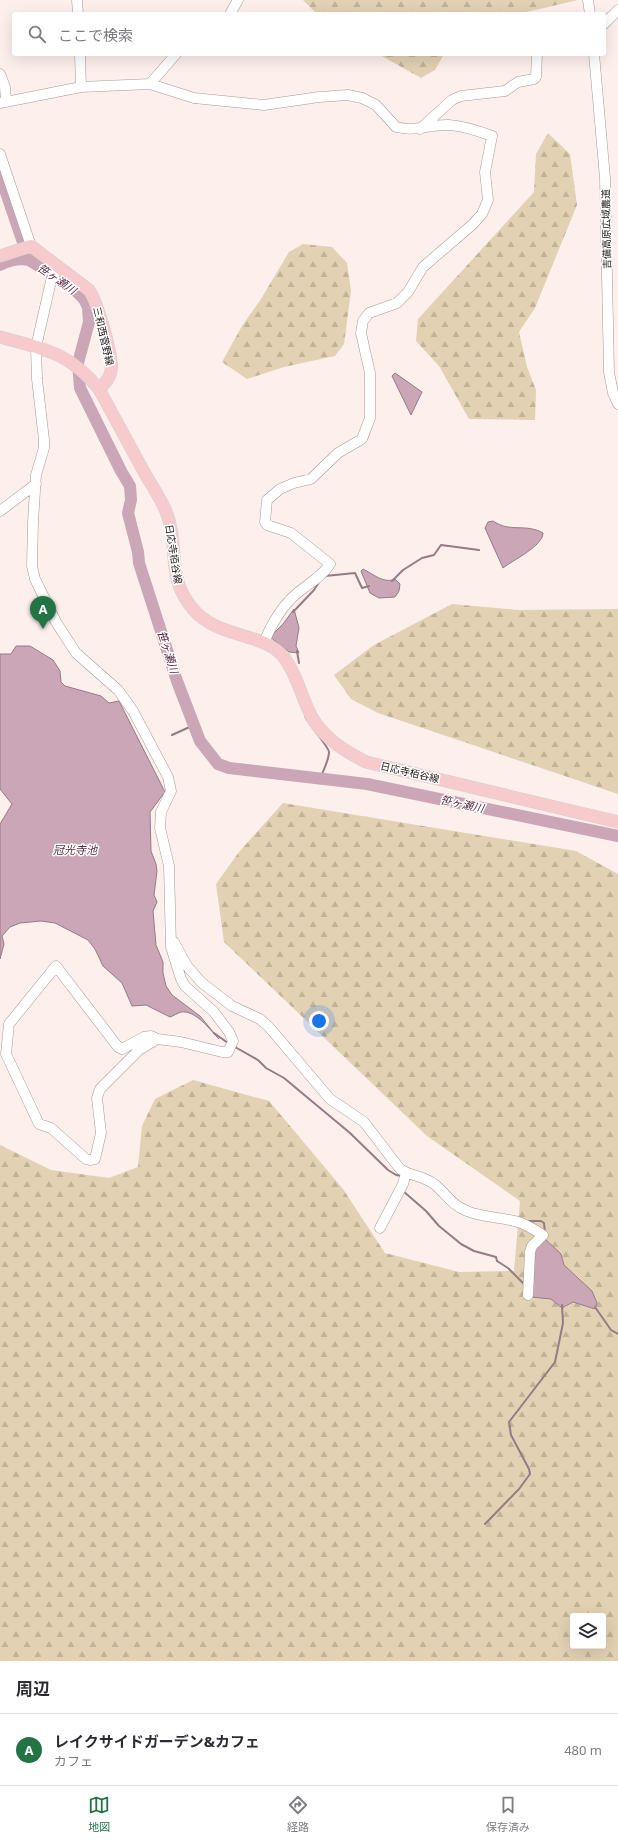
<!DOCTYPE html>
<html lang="ja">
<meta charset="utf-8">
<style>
body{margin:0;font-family:"Noto Sans","Noto Sans JP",sans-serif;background:#f7f7f7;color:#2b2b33}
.controls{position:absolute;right:12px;bottom:12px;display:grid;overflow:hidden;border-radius:4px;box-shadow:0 4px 16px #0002}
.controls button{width:36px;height:36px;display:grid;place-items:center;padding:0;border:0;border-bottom:1px solid #e1e1e2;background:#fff;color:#2b2b33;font:20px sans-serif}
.you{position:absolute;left:319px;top:1021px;width:14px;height:14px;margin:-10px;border:3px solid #fff;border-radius:50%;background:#1a73e8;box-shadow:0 0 0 6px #1a73e833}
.badge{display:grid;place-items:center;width:26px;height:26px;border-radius:50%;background:#227445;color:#fff;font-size:13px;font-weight:700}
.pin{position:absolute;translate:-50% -33px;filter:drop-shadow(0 1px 2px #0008)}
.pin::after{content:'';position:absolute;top:21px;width:14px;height:12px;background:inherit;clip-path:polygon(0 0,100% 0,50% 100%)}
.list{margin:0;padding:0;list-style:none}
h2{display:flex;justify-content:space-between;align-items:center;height:52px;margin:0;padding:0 16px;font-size:17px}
h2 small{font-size:13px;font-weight:400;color:#7c7c81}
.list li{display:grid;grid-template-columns:26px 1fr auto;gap:12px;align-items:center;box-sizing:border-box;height:72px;padding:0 16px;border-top:1px solid #e1e1e2}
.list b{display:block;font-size:15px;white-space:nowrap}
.list p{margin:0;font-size:13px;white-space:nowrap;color:#7c7c81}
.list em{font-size:13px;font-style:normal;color:#7c7c81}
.icon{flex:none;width:22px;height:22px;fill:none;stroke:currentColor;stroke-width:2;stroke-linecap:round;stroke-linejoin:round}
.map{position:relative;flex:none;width:618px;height:1661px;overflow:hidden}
.search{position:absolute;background:#fff;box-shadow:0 4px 16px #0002;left:12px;right:12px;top:12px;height:44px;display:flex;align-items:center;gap:10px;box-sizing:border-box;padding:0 14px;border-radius:4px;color:#7c7c81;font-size:15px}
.sheet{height:124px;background:#fff}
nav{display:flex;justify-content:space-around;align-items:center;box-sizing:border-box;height:56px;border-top:1px solid #e1e1e2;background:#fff;font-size:11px;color:#7c7c81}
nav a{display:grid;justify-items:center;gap:2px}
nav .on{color:#227445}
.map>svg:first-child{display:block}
.forest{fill:url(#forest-firs);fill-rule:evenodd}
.water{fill:#caa6b6;stroke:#967b86}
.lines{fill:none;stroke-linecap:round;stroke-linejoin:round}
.stream{stroke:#967b86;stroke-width:2}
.river{stroke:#caa6b6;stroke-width:12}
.minor-casing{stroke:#a79893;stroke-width:11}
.major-casing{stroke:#d2d1d0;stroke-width:13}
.minor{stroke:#fff;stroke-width:10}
.major{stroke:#f7cace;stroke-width:12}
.labels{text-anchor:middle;stroke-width:3;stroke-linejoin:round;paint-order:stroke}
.street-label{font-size:10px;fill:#1d1715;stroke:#fff}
.water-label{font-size:11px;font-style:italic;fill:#572840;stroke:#fff}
</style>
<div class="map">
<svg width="618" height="1661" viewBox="0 0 618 1661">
<defs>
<pattern id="forest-firs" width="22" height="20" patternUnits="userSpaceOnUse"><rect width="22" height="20" fill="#e2d1b2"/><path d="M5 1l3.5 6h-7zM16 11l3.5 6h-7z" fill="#c1b398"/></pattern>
</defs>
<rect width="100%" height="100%" fill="#fdefeb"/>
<path class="forest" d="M303,0H578L518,14H317Z
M378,54H444L435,70L421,78Z
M548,133L570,154L577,205L535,308L519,332L527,367L536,390L535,420L469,419L439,366L416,341L418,319L534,192L536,154Z
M303,244L332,247L347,263L351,291L344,344L335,356L284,367L247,379L222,362L242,326L261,299L289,252Z
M452,604L518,610L618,609V794L378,713L351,699L334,675L374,645Z
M283,803L576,851L618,874V1661H0V1145L51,1170L109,1178L138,1167L142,1126L155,1099L193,1080L269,1101L343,1189L385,1253L459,1272L514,1271L520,1201L427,1136L224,942L216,884L239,852ZM549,1241L550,1244L561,1254L564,1265L580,1279L595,1309L573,1302L566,1307L559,1306L551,1299L539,1297ZM573,1616H603V1646H573Z"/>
<path class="water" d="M395,373L422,392L411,415L392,376Z
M493,521C510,533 526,523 543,533C543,546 513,560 503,568L485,528L488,522Z
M363,569C373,574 384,584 395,579L400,584L399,591L395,597L379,598L370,593L361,571Z
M294,609L299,628L296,646L299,653L289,652L270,637L283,624Z
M16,646H30L53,660L60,671L61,682L65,686L101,696L109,703L119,701L165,792L150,812L151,851L156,864L157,871L154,895L157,902L153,911L156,945L163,962V973L166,986L172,995L200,1016L219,1039C210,1030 196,1010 181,1012C178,1013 173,1016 170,1017L146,1005L132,1006L122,983L103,966L95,949L88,940L55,923L41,921L20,923L10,927L2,936L4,944L0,959V824L12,804L0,789V654H11Z
M545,1239L561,1254L564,1265L592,1291L597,1303L595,1309L573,1302L562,1308L551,1299L531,1297L534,1253L536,1247Z"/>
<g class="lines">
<path class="stream" d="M325,576L355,573L362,588L369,586
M392,581L403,570L422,558L434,555L441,545L479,550
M293,612L314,590L319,582
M297,651L299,663
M305,716C308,724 329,747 329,752C329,760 323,771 320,779
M172,735L194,725
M214,1033L228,1043
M235,1047L258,1060L266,1068L284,1078L350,1133L388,1170L396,1175L402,1176
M403,1191L426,1211L439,1226L461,1244L474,1251L496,1257L497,1261L508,1268L524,1284
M527,1221H541L544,1223L545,1232
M595,1307L611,1330L618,1334
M485,1524L519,1489L530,1474L529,1469L511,1435L509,1422L555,1362L563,1323L562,1305"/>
<path class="river" d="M0,175L29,260L69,284L84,299L88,307L89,322L78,363L80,388L121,471L130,486L131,500L128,513L138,552L139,563L177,681L200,741L218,764L229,768L367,784L618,836
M0,265C10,260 18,258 29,260"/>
<defs>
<path id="minor" d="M77,0L78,14
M588,0L590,14
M230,14L238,0
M604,24L618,10
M80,54L81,87
M594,54L605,178L609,372L613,393L618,404
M0,74L5,87L6,101
M150,84L194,98L264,105L319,97L348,95L362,98L376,105L396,127C416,132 430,124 449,125C463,126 479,131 492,136L485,172L488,200L482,214L473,224L423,267L408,292L397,303L369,313L363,321L361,333L370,373V418L362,439L338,453L311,479L294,483L280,489L267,500L265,522L267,525L291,533L330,564C320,580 301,587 289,601C280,610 267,632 264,644
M0,103L81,87L150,84L176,54
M420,129L452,100L461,96L505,91L518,82L534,79L536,77L537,54
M0,154L31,246
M58,267L51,281L36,347L37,379L44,440V448L36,475L33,522L32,566L35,579L56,622L76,653L118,690L133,711L168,777L171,791L161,812L160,828L169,866L171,947L181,979L185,986L214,1012L229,1032L233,1041L228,1052H222L181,1042L157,1039L151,1036L144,1037L122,1049L118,1047L56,966L9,1024L6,1054L39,1124L51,1128L86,1159L90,1160L95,1159L101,1133L97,1098L100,1089L139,1050L157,1039
M0,511L36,484
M174,942L187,966L201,982L232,1006L260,1019L269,1027L330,1099L364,1122L400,1169C410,1176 424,1176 434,1184C446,1193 451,1205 467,1211C484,1218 504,1217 521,1223C529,1226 536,1231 543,1235L532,1246L530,1252L528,1295
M380,1228L403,1184L406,1173"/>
<path id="major" d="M0,256L31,246L89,290C97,301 114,358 111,371C110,379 104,384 99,389
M0,337C44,349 69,352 99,389C114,417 129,444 144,472C151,484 159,496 165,509C181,545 164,575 193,609C217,638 262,632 283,656C298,675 301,698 313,719C326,740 345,751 366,762L618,822"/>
</defs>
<use href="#minor" class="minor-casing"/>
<use href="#major" class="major-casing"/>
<use href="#minor" class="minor"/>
<use href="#major" class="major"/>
</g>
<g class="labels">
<g class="street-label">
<text transform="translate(606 229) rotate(-91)" y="4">吉備高原広域農道</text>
<text transform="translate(104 336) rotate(77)" y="4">三和西菅野線</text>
<text transform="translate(174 554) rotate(81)" y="4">日応寺栢谷線</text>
<text transform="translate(410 772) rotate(13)" y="4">日応寺栢谷線</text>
</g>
<g class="water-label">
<text transform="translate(57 279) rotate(35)" y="4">笹ヶ瀬川</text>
<text transform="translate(168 652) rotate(72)" y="4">笹ヶ瀬川</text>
<text transform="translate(462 804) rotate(12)" y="4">笹ヶ瀬川</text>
<text x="75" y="854">冠光寺池</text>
</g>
</g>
</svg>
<div class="controls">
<button><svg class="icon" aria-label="layers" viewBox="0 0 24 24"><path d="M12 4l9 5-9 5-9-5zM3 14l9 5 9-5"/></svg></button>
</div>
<div class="you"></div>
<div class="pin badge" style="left:43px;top:629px">A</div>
<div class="search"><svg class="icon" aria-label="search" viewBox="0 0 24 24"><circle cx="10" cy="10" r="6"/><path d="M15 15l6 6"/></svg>ここで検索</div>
</div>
<section class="sheet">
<h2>周辺<small></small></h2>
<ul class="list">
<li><span class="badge">A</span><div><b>レイクサイドガーデン&amp;カフェ</b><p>カフェ</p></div><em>480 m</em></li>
</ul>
</section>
<nav>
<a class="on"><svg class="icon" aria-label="map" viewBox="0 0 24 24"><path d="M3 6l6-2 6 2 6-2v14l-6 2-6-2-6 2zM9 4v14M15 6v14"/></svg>地図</a>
<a><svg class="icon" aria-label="directions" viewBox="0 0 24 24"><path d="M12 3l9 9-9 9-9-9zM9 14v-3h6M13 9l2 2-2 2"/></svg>経路</a>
<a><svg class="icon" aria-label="saved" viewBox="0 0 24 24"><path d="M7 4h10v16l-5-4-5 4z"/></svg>保存済み</a>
</nav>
